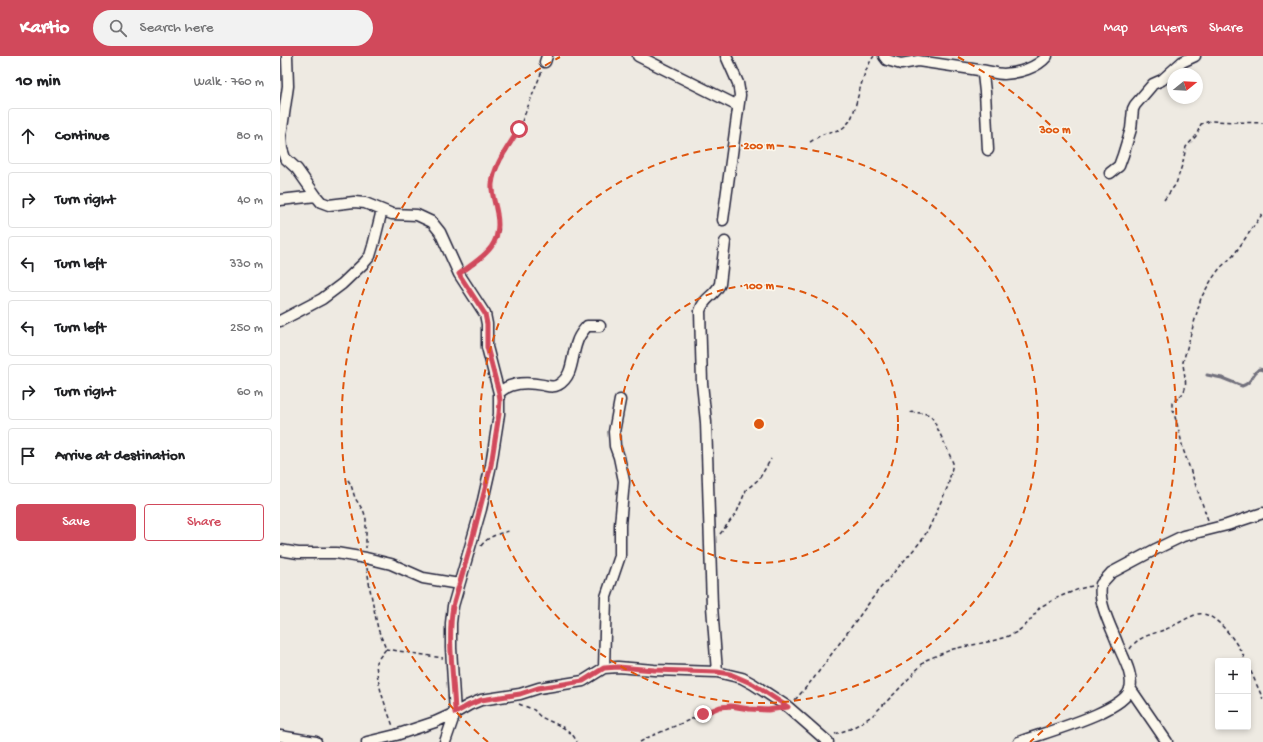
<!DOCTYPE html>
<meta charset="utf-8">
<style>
body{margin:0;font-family:"Gochi Hand",sans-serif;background:#f2f2f2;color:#202124}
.controls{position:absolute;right:12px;bottom:12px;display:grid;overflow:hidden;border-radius:4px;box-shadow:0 2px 6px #0003}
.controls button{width:36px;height:36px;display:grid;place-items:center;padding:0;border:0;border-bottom:1px solid #e0e0e0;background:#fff;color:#202124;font:20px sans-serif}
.compass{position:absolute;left:887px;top:12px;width:36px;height:36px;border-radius:50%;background:#fff;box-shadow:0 2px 6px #0003;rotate:72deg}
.stop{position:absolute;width:12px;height:12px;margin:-9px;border:3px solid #d1495b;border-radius:50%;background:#fff}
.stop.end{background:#d1495b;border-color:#fff;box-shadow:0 1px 4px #0008}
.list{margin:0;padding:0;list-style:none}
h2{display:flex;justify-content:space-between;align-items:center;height:52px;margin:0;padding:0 16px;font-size:17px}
h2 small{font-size:13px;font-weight:400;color:#757577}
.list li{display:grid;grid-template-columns:26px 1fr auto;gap:12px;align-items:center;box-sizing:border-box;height:56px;margin:0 8px 8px;padding:0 8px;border:1px solid #e0e0e0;border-radius:4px}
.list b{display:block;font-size:15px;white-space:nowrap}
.list em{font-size:13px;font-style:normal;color:#757577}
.actions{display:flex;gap:8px;padding:12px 16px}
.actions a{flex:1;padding:9px 0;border:1px solid #d1495b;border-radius:4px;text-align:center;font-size:14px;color:#d1495b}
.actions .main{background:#d1495b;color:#fff}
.icon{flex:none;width:22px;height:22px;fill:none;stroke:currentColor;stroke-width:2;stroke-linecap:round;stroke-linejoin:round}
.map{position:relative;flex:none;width:983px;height:686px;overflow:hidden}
header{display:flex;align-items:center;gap:24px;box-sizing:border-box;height:56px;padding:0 20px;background:#d1495b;color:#fff}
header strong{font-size:19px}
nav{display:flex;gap:22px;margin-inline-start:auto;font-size:14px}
.search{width:280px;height:36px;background:#f2f2f2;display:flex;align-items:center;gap:10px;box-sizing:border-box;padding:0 14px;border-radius:22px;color:#757577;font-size:15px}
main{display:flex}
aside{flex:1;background:#fff}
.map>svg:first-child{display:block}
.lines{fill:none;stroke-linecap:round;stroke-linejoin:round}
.stream{stroke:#716f7c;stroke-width:3}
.minor-casing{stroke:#22223b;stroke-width:13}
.path{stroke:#22223b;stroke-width:1.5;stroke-dasharray:4 3;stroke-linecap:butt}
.minor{stroke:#fbf7ec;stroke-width:10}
.route{stroke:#d1495b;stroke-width:5}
.ring{fill:none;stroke:#de560e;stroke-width:2;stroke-dasharray:7 5}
.centre{fill:#de560e;stroke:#fbf7ec;stroke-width:2}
.ring-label{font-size:12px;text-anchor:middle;font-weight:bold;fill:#de560e;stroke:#fbf7ec;stroke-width:3;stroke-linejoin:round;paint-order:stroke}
</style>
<header>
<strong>Kartio</strong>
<div class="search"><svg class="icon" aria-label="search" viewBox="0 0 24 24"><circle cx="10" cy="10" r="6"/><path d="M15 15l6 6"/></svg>Search here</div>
<nav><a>Map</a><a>Layers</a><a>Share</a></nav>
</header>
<main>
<aside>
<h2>10 min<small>Walk · 760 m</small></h2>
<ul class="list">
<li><svg class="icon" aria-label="ahead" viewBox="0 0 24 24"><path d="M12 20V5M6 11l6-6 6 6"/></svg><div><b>Continue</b></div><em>80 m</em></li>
<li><svg class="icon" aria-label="right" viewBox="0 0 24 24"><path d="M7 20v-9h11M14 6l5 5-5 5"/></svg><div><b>Turn right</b></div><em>40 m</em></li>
<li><svg class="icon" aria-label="left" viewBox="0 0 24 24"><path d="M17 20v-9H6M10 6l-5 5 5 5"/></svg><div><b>Turn left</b></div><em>330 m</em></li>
<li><svg class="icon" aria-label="left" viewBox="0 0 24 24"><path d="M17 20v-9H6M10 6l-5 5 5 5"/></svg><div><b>Turn left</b></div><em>250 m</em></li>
<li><svg class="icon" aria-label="right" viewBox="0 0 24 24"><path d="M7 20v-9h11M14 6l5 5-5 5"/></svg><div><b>Turn right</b></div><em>60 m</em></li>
<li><svg class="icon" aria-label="arrive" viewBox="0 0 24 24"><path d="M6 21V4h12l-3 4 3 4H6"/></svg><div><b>Arrive at destination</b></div></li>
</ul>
<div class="actions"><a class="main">Save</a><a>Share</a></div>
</aside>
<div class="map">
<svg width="983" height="686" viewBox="0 0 983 686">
<rect width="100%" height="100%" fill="#eeeae2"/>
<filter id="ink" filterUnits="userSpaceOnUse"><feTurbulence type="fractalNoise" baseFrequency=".025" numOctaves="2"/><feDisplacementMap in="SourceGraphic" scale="8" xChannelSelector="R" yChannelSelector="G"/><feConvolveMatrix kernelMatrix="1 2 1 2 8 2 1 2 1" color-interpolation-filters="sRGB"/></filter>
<g filter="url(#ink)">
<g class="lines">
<path class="stream" d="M927,319L942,322L962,330C973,326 970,320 979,313L983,314"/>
<defs>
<path id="minor" d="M7,0L8,30L1,79L2,93L5,102L17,113L36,140L41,146L49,149L74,146L85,147L112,158L137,159L152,166L160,176L179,218L205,258L207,268V291L219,337V358L211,409L201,453L173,550L171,567V592L175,657L165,686
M358,0L458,50
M604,0L607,4L621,8L638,5L699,14L703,18L705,36L708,94
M265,6L267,0
M699,14C707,14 715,18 724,18C739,17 757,12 767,0
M830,117L839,110L843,99L851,73L853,53L855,49L873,28L882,24L902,6L915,0
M0,144L36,140
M443,164L460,39L458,27L446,0
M0,265L42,243L62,228L84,207L90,200L93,190L102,154
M219,337C230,326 248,326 263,329C268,330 273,332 278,329C294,320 291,301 297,286C299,279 303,275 307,270H320
M0,494L18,497H56L86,502L111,508L143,522L179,528
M324,612L326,541L340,500V469L344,425L339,401L335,390L334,376L340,344
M437,616L432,550L426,366L422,327L420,255C424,241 434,241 440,228L445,186
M850,632L887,686
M0,680L36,686
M87,686L116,679L155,666L175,657L189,649L201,644L240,638L259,632L303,625L324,612L338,611L374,614L437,616L462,622L473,628L508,651L548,686
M739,686C762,677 844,656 850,633C854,620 843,601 838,589C833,575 822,555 821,540C820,536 821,532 821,528L831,517L876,493L903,480L947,469L983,457"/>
</defs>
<use href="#minor" class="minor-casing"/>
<path class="path" d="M530,86C535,83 540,79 546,77C551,75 560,75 564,71C573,64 574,54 577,44C581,29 585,12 594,0
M884,144L896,128L903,106L906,91L916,80L921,68L930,65L983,67
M187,213L203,201L212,190L216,183L219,173L212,134V128L215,116L222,102L239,73L262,15
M68,424L71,429L75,442L84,456L86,463V492
M928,464L903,393L900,379L892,350V347C896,343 902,340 904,335C908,327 903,315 903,306L921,242L932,223L940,212L953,200L983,157
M440,478L457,456L466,434L479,423L491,403
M201,490C208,480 218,478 229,475
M87,512L90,533L98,573L106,593L96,606C97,628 105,649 113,670
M106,593L163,602
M850,593C857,581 872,578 884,574C895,570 907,561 918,558C936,554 960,591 966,605
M968,609L983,643
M515,644L534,622L597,536L642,484L649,472L668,430L673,407L668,395L654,365L650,359L643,357L628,356
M239,648C244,650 250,652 254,654C256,656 258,659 261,661C274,668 290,671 297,686
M555,678L570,673L581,667L593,659L617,635L646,604L673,593L712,585L726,581L737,576L748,567L760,551L779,541L799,533L811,530
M360,686L369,681L440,651C458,650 475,655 492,653"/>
<use href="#minor" class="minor"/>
</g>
</g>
<g class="lines" filter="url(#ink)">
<path class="route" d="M239,73C229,90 214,108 212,128C211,138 216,149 217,158C223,191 202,201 179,218L205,258L207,268V291L219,337L220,345L219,358L211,409L191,488L173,550C167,585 174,622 175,657L189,649L201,644L240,638L258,632L303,625L324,612L338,611L374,614L437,616L450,618L473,628L508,651L488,654L469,653L451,650L440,651L423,658"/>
</g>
<g class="ring">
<circle cx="479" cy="368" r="139"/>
<circle cx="479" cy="368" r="279"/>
<path d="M208 686A418 418 0 0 1 280 1M678 1A418 418 0 0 1 750 686"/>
</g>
<circle cx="479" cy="368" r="6" class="centre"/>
<g class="ring-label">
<text x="775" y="77">300 m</text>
<text x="479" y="93">200 m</text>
<text x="479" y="233">100 m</text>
</g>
</svg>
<div class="controls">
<button>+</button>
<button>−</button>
</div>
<svg class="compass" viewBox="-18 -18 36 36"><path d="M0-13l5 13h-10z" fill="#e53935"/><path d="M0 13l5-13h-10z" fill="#757577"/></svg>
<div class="stop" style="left:239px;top:73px"></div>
<div class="stop end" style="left:423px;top:658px"></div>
</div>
</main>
